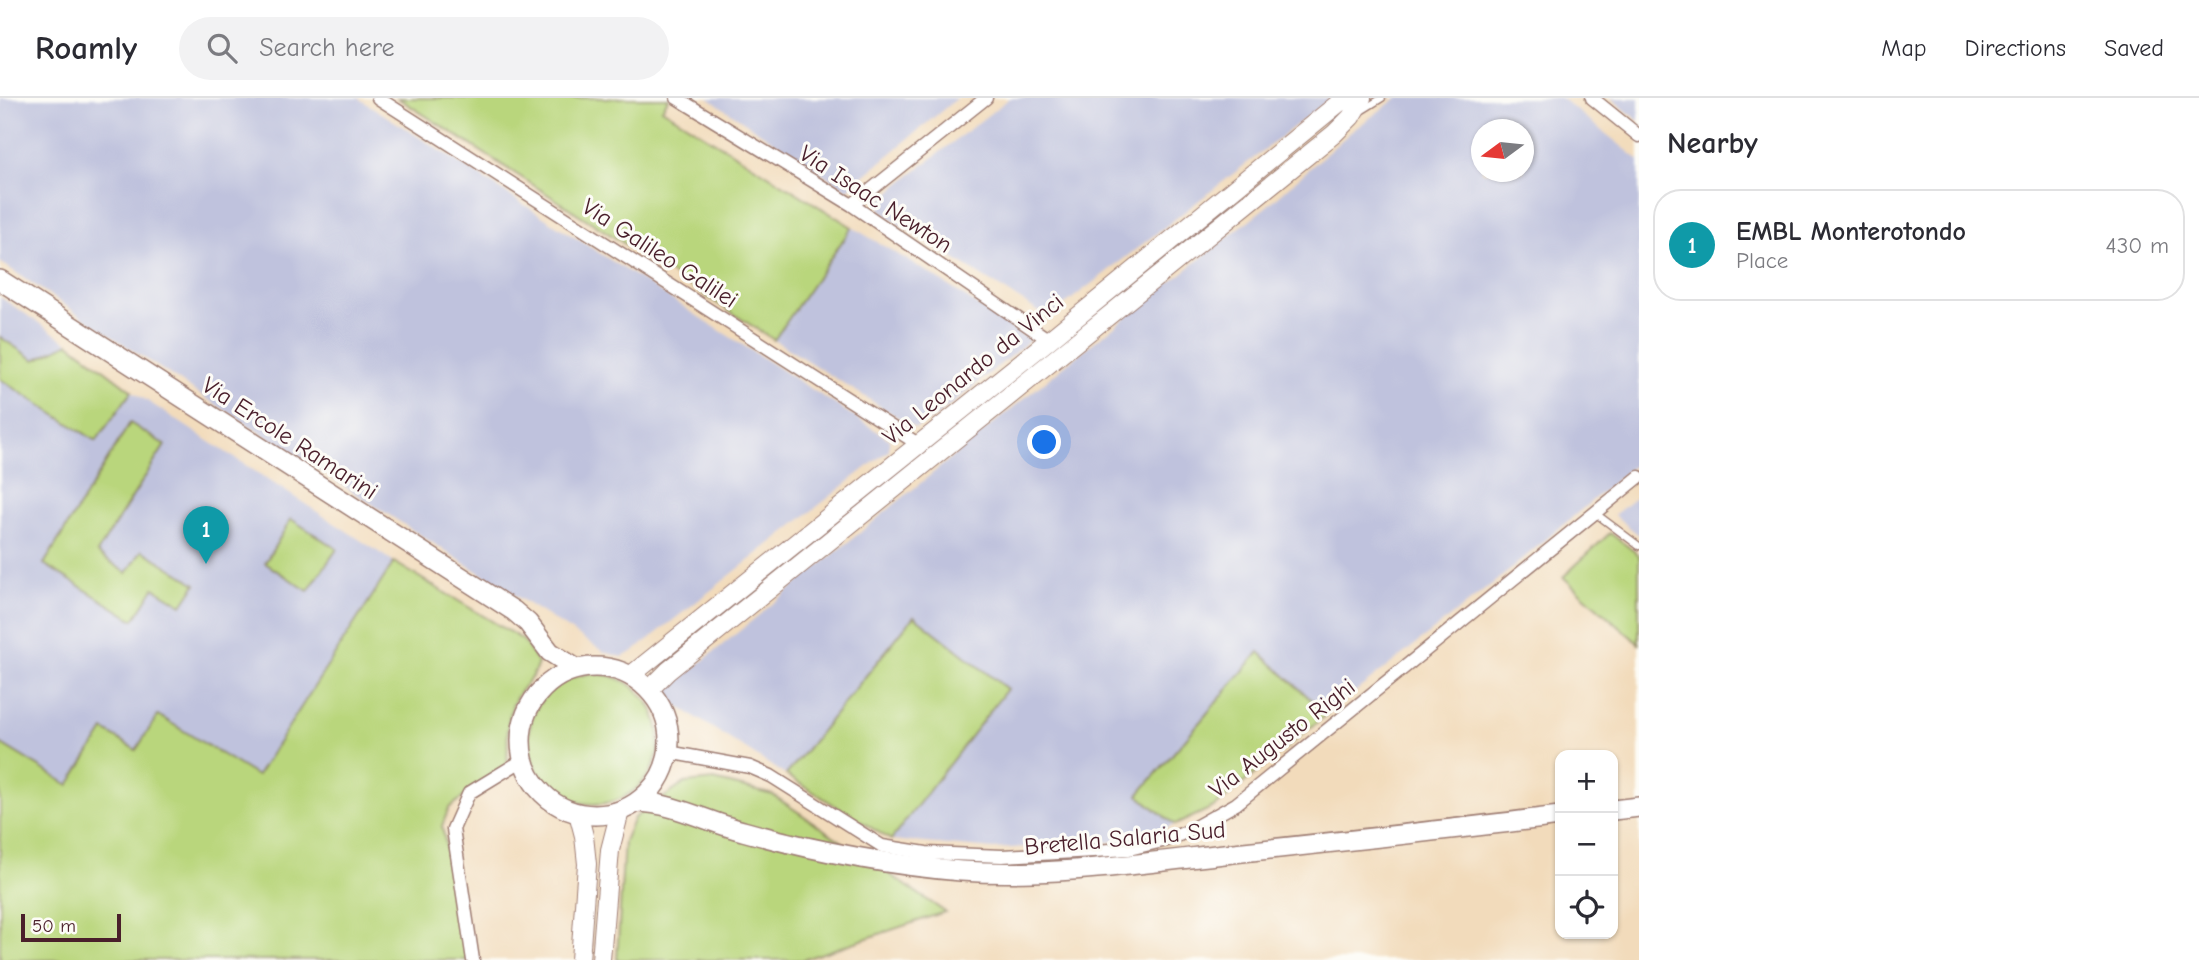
<!DOCTYPE html>
<meta charset="utf-8">
<style>
body{margin:0;font-family:"Comic Neue",sans-serif;background:#f2f2f3;color:#2b2b33}
.controls{position:absolute;right:21px;bottom:21px;display:grid;overflow:hidden;border-radius:14px;box-shadow:0 2px 5px #0004}
.controls button{width:63px;height:63px;display:grid;place-items:center;padding:0;border:0;border-bottom:2px solid #e1e1e2;background:#fff;color:#2b2b33;font:35px sans-serif}
.compass{position:absolute;left:1471px;top:21px;width:63px;height:63px;border-radius:50%;background:#fff;box-shadow:0 2px 5px #0004;rotate:255deg}
.scale{position:absolute;left:21px;bottom:18px;width:100px;box-sizing:border-box;padding-left:7px;border:4px solid #4a1f2b;border-top:0;font-size:19px;line-height:24px;white-space:nowrap;color:#4a1f2b;-webkit-text-stroke:5px #fdfcf7;paint-order:stroke}
.you{position:absolute;left:1045px;top:345px;width:24px;height:24px;margin:-18px;border:5px solid #fff;border-radius:50%;background:#1a73e8;box-shadow:0 0 0 10px #1a73e833}
.badge{display:grid;place-items:center;width:46px;height:46px;border-radius:50%;background:#b5179e;color:#fff;font-size:23px;font-weight:700}
.pin{position:absolute;translate:-50% -58px;filter:drop-shadow(0 2px 4px #0008)}
.pin::after{content:'';position:absolute;top:37px;width:24px;height:21px;background:inherit;clip-path:polygon(0 0,100% 0,50% 100%)}
.list{margin:0;padding:0;list-style:none}
h2{display:flex;justify-content:space-between;align-items:center;height:91px;margin:0;padding:0 28px;font-size:30px}
h2 small{font-size:23px;font-weight:400;color:#7c7c81}
.list li{display:grid;grid-template-columns:46px 1fr auto;gap:21px;align-items:center;box-sizing:border-box;height:112px;margin:0 14px 14px;padding:0 14px;border:2px solid #e1e1e2;border-radius:28px}
.list b{display:block;font-size:26px;white-space:nowrap}
.list p{margin:0;font-size:23px;white-space:nowrap;color:#7c7c81}
.list em{font-size:23px;font-style:normal;color:#7c7c81}
.icon{flex:none;width:38px;height:38px;fill:none;stroke:currentColor;stroke-width:2;stroke-linecap:round;stroke-linejoin:round}
.map{position:relative;flex:none;width:1639px;height:862px;overflow:hidden}
header{display:flex;align-items:center;gap:42px;box-sizing:border-box;height:98px;padding:0 35px;background:#fff;border-bottom:2px solid #e1e1e2}
header strong{font-size:33px}
nav{display:flex;gap:38px;margin-inline-start:auto;font-size:24px}
.search{width:490px;height:63px;background:#f2f2f3;display:flex;align-items:center;gap:18px;box-sizing:border-box;padding:0 24px;border-radius:38px;color:#7c7c81;font-size:26px}
main{display:flex}
aside{flex:1;background:#fff}
.map>svg:first-child{display:block}
.industrial{fill:#bfc2dd;fill-rule:evenodd}
.green{fill:#b9d67c;stroke:#827a54;stroke-width:2}
.lines{fill:none;stroke-linecap:round;stroke-linejoin:round}
.service-casing{stroke:#9e7d73;stroke-width:9}
.minor-casing{stroke:#9e7d73;stroke-width:15}
.secondary-casing{stroke:#9e7d73;stroke-width:20}
.primary-casing{stroke:#9e7d73;stroke-width:22}
.service{stroke:#fff;stroke-width:6}
.minor{stroke:#fff;stroke-width:12}
.secondary{stroke:#fff;stroke-width:18}
.primary{stroke:#fff;stroke-width:19}
.labels{text-anchor:middle;stroke-width:6;stroke-linejoin:round;paint-order:stroke}
.street-label{font-size:24px;fill:#4a1f2b;stroke:#fdfcf7}
</style>
<header>
<strong>Roamly</strong>
<div class="search"><svg class="icon" aria-label="search" viewBox="0 0 24 24"><circle cx="10" cy="10" r="6"/><path d="M15 15l6 6"/></svg>Search here</div>
<nav><a>Map</a><a>Directions</a><a>Saved</a></nav>
</header>
<main>
<div class="map">
<svg width="1639" height="862" viewBox="0 0 1639 862">
<rect width="100%" height="100%" fill="#fdfcf7"/>
<filter id="ink" filterUnits="userSpaceOnUse"><feTurbulence type="fractalNoise" baseFrequency=".0143" numOctaves="2"/><feDisplacementMap in="SourceGraphic" scale="14" xChannelSelector="R" yChannelSelector="G"/><feConvolveMatrix kernelMatrix="1 2 1 2 8 2 1 2 1" color-interpolation-filters="sRGB"/></filter>
<filter id="wash" filterUnits="userSpaceOnUse"><feTurbulence type="fractalNoise" baseFrequency=".00686" numOctaves="4" result="noise"/><feDisplacementMap in="SourceGraphic" scale="28" xChannelSelector="R" yChannelSelector="G"/><feGaussianBlur stdDeviation="1.57" result="paint"/><feColorMatrix in="noise" values="0 0 0 0 0 0 0 0 0 0 0 0 0 0 0 0 0 1.4 0 .05"/><feComposite in="paint" operator="in"/></filter>
<g filter="url(#wash)">
<rect width="100%" height="100%" fill="#f2dbbb"/>
<path class="industrial" d="M0,0H358L889,341V352L634,553L622,559L604,554L196,294L0,164Z
M708,0H957L847,92Z
M1010,0H1331L1055,214L1046,218L895,124L881,113L879,105L899,86Z
M1397,0H1561L1639,62V363L1506,475L1327,616L1259,554L1138,697L1175,727L1126,743L994,751L891,742L1007,592L914,518L786,677L661,597L1064,268L1266,109L1352,33ZM1482,32H1524V74H1482Z
M1611,0H1639V23L1635,20Z
M852,129L929,175L1030,242L936,319L915,330L774,242Z
M0,199L69,245L35,262L0,239Z
M0,281L96,343L132,293L394,464L257,678L158,617L136,652L104,632L70,687L0,645Z
M1639,397V437L1614,417Z"/>
<path class="green" d="M398,0H669L662,11L852,129L774,242Z
M0,239L35,262L69,245L132,293L96,343L0,281Z
M130,325L165,347L97,455L127,475L142,452L196,486L182,507L154,490L134,522L44,466Z
M291,421L337,451L308,493L265,465Z
M1610,435L1639,457V546L1563,479Z
M394,464L523,542L538,565C533,583 522,587 515,602C504,624 509,644 507,667L449,710L442,728L468,862H0V645L69,687L104,632L136,652L158,617L257,678Z
M914,518L1007,591L891,742L786,677Z
M1259,554L1327,616L1216,708L1175,727L1138,697Z
M529 641a65 65 0 1 1 130 0a65 65 0 1 1-130 0Z
M714,682L773,697L945,814L802,862H617L624,743L634,720L685,685Z"/>
</g>
<g filter="url(#ink)">
<g class="lines">
<defs>
<path id="service" d="M1361,13L1382,0
M1595,415L1639,448"/>
<path id="minor" d="M378,0L918,346
M677,0L852,107L1049,242
M1592,0L1639,38
M852,107L986,0
M668,654L750,669L771,678L882,748L926,755L1002,758L1129,751L1167,742L1186,734L1236,706L1639,379
M473,862L453,731L469,695L523,662"/>
<path id="secondary" d="M630,578L1049,242L1345,0
M649,592L668,573L1334,36L1351,19L1362,0
M578,715L584,738L587,766L580,862
M601,862L610,752L620,713"/>
<path id="primary" d="M0,182L514,513L528,525L550,554L577,571
M521 643a74 74 0 1 1 148 0a74 74 0 1 1-148 0Z
M637,704C675,705 707,724 743,733C815,753 887,767 961,773C1049,779 1137,766 1224,756C1336,744 1448,732 1560,718
M1613,712L1639,709"/>
</defs>
<use href="#service" class="service-casing"/>
<use href="#minor" class="minor-casing"/>
<use href="#secondary" class="secondary-casing"/>
<use href="#primary" class="primary-casing"/>
<use href="#service" class="service"/>
<use href="#minor" class="minor"/>
<use href="#secondary" class="secondary"/>
<use href="#primary" class="primary"/>
</g>
</g>
<g class="labels">
<g class="street-label">
<text transform="translate(876 101) rotate(33)" y="8">Via Isaac Newton</text>
<text transform="translate(660 155) rotate(33)" y="8">Via Galileo Galilei</text>
<text transform="translate(973 271) rotate(-39)" y="8">Via Leonardo da Vinci</text>
<text transform="translate(290 340) rotate(33)" y="8">Via Ercole Ramarini</text>
<text transform="translate(1282 640) rotate(-38)" y="8">Via Augusto Righi</text>
<text transform="translate(1125 740) rotate(-5)" y="8">Bretella Salaria Sud</text>
</g>
</g>
</svg>
<div class="controls">
<button>+</button>
<button>−</button>
<button><svg class="icon" aria-label="locate" viewBox="0 0 24 24"><circle cx="12" cy="12" r="6"/><path d="M12 2v4M12 18v4M2 12h4M18 12h4"/></svg></button>
</div>
<svg class="compass" viewBox="-18 -18 36 36"><path d="M0-13l5 13h-10z" fill="#e53935"/><path d="M0 13l5-13h-10z" fill="#7c7c81"/></svg>
<div class="scale">50 m</div>
<div class="you"></div>
<div class="pin badge" style="left:206px;top:466px;background:#0f9aa8">1</div>
</div>
<aside>
<h2>Nearby<small></small></h2>
<ul class="list">
<li><span class="badge" style="background:#0f9aa8">1</span><div><b>EMBL Monterotondo</b><p>Place</p></div><em>430 m</em></li>
</ul>
</aside>
</main>
